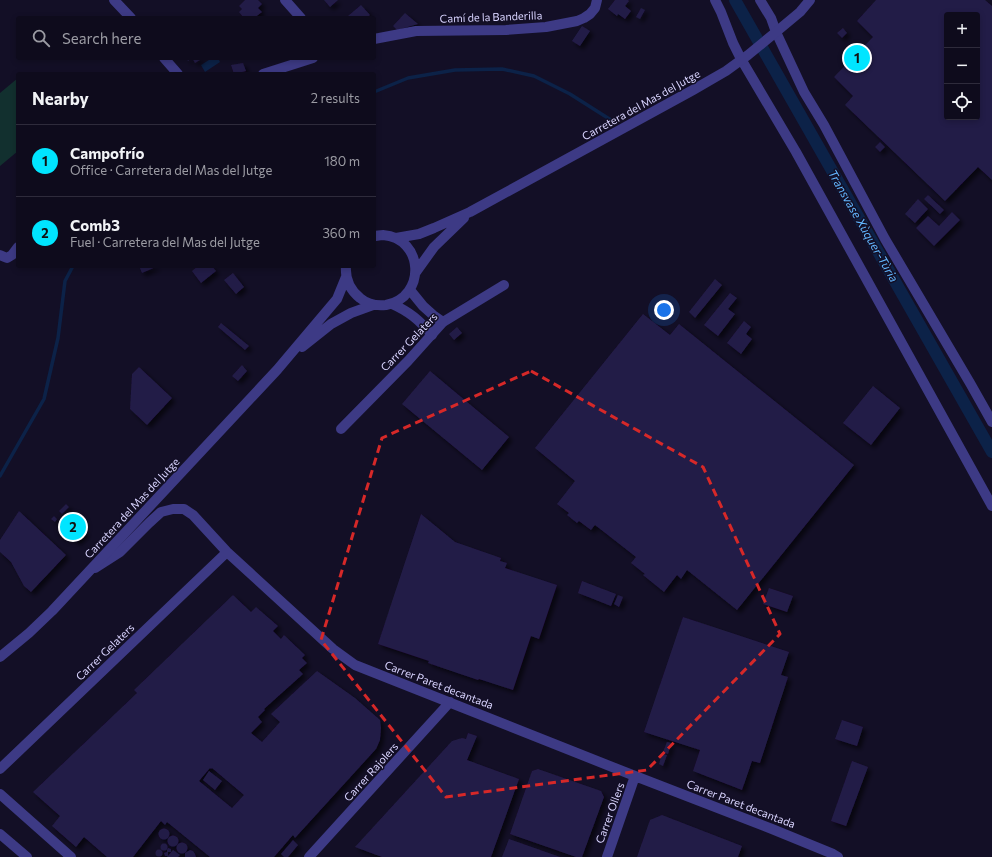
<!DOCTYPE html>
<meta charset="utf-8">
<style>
body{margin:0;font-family:Commissioner,sans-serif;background:#1c1929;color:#f1f3f6}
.controls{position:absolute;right:12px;top:12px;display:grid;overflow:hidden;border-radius:4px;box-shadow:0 2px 6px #0003}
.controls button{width:36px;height:36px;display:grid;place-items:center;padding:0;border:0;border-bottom:1px solid #2e2b3b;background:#0e0b1c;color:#f1f3f6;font:20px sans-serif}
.you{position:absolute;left:664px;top:310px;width:14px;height:14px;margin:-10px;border:3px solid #fff;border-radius:50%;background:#1a73e8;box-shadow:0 0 0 6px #1a73e833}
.badge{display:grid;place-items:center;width:26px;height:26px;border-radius:50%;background:#00e5ff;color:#111;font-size:13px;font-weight:700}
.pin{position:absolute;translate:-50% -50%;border:2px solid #fff;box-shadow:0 1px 4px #0006}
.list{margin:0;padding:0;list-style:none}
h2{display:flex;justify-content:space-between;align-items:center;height:52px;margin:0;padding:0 16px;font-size:17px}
h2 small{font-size:13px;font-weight:400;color:#9b9ba3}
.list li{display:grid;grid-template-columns:26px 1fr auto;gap:12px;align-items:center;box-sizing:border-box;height:72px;padding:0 16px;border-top:1px solid #2e2b3b}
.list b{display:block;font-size:15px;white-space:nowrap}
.list p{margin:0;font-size:13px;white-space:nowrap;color:#9b9ba3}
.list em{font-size:13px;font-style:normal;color:#9b9ba3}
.icon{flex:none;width:22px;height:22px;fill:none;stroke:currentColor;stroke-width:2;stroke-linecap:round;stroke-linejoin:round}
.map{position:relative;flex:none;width:992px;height:857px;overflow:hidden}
.search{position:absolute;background:#0e0b1c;box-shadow:0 2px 6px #0003;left:16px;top:16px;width:360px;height:44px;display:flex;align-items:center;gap:10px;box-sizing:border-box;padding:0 14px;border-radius:4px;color:#9b9ba3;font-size:15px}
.panel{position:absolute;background:#0e0b1c;box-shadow:0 2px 6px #0003;left:16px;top:72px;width:360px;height:196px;border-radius:4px}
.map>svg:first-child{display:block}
.green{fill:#12302f}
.water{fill:#0c2248}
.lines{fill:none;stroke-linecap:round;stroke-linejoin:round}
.stream{stroke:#0c2248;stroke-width:3.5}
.canal{stroke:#0c2248;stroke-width:12}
.building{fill:#241b47;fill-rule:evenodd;filter:url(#shadow)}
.minor{stroke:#3d3a85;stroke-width:10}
.tertiary{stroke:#3d3a85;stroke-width:10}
.marked{fill:none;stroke:#d62828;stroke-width:3;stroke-dasharray:8 5;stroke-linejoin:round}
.labels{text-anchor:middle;stroke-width:3;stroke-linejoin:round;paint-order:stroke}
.street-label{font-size:11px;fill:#d9d4ff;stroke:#130f26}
.water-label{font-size:12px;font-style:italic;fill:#62b6ff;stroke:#130f26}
</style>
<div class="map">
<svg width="992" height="857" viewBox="0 0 992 857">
<defs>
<filter id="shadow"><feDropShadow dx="3.5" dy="3.5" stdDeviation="2" flood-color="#0009"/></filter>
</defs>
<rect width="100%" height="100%" fill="#130f26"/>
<path class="green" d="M18,78V151L0,166V93Z"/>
<path class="water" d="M212,58H218L220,62L205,72L201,65Z"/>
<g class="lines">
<path class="stream" d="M374,92L408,78L455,70L502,69L534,76L570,94L611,120
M0,476L44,399L58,338L65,281L73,266"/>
<path class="canal" d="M735,0L992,452"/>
</g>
<path class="building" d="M245,0H258L262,4L258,8L262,12L254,18H244L239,12L242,9L239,6Z
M324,0H338L330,7Z
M615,0H628L629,1L625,6L631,11L625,19L618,14L617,16L608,9Z
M876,0H985L992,6V180L978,167L945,201L845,105L853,96L834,77L873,37L857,21ZM947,15H977V117H947Z
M361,5L370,15L366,18H349L348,16Z
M641,8L645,10L640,19L636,17Z
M405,13L418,24L397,30L393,26Z
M582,26L590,31L580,46L572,41Z
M843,28L847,33L842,38L837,33Z
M186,58H203L195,63L192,58L188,61Z
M243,63L246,71L234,74L231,65Z
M880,142L885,147L880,152L875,147Z
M928,195L944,210L940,214L924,199Z
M918,199L928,209L915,223L905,214Z
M952,212L960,220L934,246L916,228L928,216L939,226Z
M139,266H158L142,273Z
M198,266H212L216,271L201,283L192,271Z
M233,273L244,287L236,294L224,280Z
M715,279L722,285L695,318L689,312Z
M730,293L737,298L728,309L735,314L718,336L704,325Z
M643,314L670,335L679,324L854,465L737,610L687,570L681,579L677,575L664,592L643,575L645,574L631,563L636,557L595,525L591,530L579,521L577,523L567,515L569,513L557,504L575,481L535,448Z
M744,321L751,327L746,334L752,339L741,354L727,343Z
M221,323L249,346L245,350L218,327Z
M457,327L462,333L454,340L449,334Z
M242,365L247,371L238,381L232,376Z
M139,367L172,398L147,425L130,409L132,374Z
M430,371L509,437L482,470L402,404Z
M873,386L900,408L871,445L843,423Z
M66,504L69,507L62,514L59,511Z
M19,511L66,555L31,592L24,586L11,562L0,552V540Z
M421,514L455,542L501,558L500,561L507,563L505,568L557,585L539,639L531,636L513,690L479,679L478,680L428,663L429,661L378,644Z
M54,516L57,519L55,522L51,519Z
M79,527L86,533L77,542L71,536Z
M582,581L616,594L611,606L578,593Z
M769,588L793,596L787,612L763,604Z
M233,595L251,612L256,607L278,626L273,631L281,639L284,635L305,655L302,658L307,663L299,670L303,674L264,709L265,710L258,717L262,722L251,733L262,742L280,722L271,714L317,671L355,698L380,720L381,728L380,740L376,749L295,838L293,835L274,857H210L167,822L165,825L161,821L133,857H107L84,837L76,847L52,826L60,816L33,792L137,693L134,690ZM210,768L211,769L212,768L244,795L232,808L199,781Z
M618,595L623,597L619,607L614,604Z
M683,617L789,652L781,675L788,677L760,763L752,761L742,790L693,771L700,750L644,732Z
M842,720L863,727L857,746L835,739Z
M468,733L477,736L467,760L519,779L491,857H382L355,847L452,741L462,738L466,739Z
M667,742L671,743L668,754L663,752Z
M662,754L667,755L663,766L659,764Z
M852,761L868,767L846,826L831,821Z
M538,769L601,791L604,797L582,857H576L510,834L532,771Z
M209,771L222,781L215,790L203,780Z
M662,815L742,846L738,857H637L650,820Z
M158.5 834a5.5 5.5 0 1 1 11 0a5.5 5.5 0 1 1-11 0Z
M167.5 841a5.5 5.5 0 1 1 11 0a5.5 5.5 0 1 1-11 0Z
M509,839L560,857H502Z
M293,840L298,845L288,857H284L281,854Z
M176.5 848a5.5 5.5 0 1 1 11 0a5.5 5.5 0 1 1-11 0Z
M160.5 847a3.5 3.5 0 1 1 7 0a3.5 3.5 0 1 1-7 0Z
M168,848L171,849V852H168V856H165L164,853L167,852V850Z
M155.5 853a3.5 3.5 0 1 1 7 0a3.5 3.5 0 1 1-7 0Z
M173,850L180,855L178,857H167Z
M190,850L193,851L195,854L196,857H185V853Z"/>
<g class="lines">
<path class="minor" d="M114,0L131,18
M285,0L301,18
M715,0L721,12L733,43L741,59L796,152L992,506
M760,0L771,18L776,32L804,92L824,125L885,239L970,383L992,422
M374,39L416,31L506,30L546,27L577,21L584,18L590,14L595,8L597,0
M164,58L178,74
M263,74L313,58
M0,255L7,258L12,255L18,247
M341,429L408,361L443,322L504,285
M95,568L120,552L149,523L161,512L173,509H184L193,515L227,552L250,573L333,649L355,665L635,776L772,829L833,854L838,857
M0,769L227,552
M0,794L71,857
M0,834L27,857
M309,857L450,702
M607,857L635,776"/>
<path class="tertiary" d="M396,238L419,234L434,228L470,212L693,90L726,71L748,55L776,32L800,12L810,0
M346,266C345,279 350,290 360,298C367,304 377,306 386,305C427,297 424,238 383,235C380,235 377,236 374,236
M416,272L434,247L464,218
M410,290L423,306L433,315L443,322
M392,304C410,312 419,320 432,335
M302,347L331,324L351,313L373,305
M0,657L29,633L52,611L277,370L337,299L346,277"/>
</g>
<path class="marked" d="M531,371L703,467L780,634L647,770L446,797L321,640L382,438Z"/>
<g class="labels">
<g class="street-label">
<text transform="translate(491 17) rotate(-2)" y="4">Camí de la Banderilla</text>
<text transform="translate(641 105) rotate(-29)" y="4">Carretera del Mas del Jutge</text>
<text transform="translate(409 342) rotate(-46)" y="4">Carrer Gelaters</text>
<text transform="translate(132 508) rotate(-47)" y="4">Carretera del Mas del Jutge</text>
<text transform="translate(105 652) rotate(-44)" y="4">Carrer Gelaters</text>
<text transform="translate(439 685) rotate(21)" y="4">Carrer Paret decantada</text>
<text transform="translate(371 772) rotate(-48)" y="4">Carrer Rajolers</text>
<text transform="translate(741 804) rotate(21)" y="4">Carrer Paret decantada</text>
<text transform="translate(610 813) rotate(-70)" y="4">Carrer Ollers</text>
</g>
<g class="water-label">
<text transform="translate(863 226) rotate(60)" y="4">Transvase Xùquer-Tùria</text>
</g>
</g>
</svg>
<div class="controls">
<button>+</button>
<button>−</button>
<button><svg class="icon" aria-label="locate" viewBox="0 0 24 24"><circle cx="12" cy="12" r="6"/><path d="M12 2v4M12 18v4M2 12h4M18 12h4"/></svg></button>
</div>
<div class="you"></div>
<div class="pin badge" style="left:857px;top:58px">1</div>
<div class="pin badge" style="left:73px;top:527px">2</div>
<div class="search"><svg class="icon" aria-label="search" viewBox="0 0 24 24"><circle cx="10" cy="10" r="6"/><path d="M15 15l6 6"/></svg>Search here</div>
<section class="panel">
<h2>Nearby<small>2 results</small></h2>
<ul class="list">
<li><span class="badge">1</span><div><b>Campofrío</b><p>Office · Carretera del Mas del Jutge</p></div><em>180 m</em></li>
<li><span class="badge">2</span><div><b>Comb3</b><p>Fuel · Carretera del Mas del Jutge</p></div><em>360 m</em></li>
</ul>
</section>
</div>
